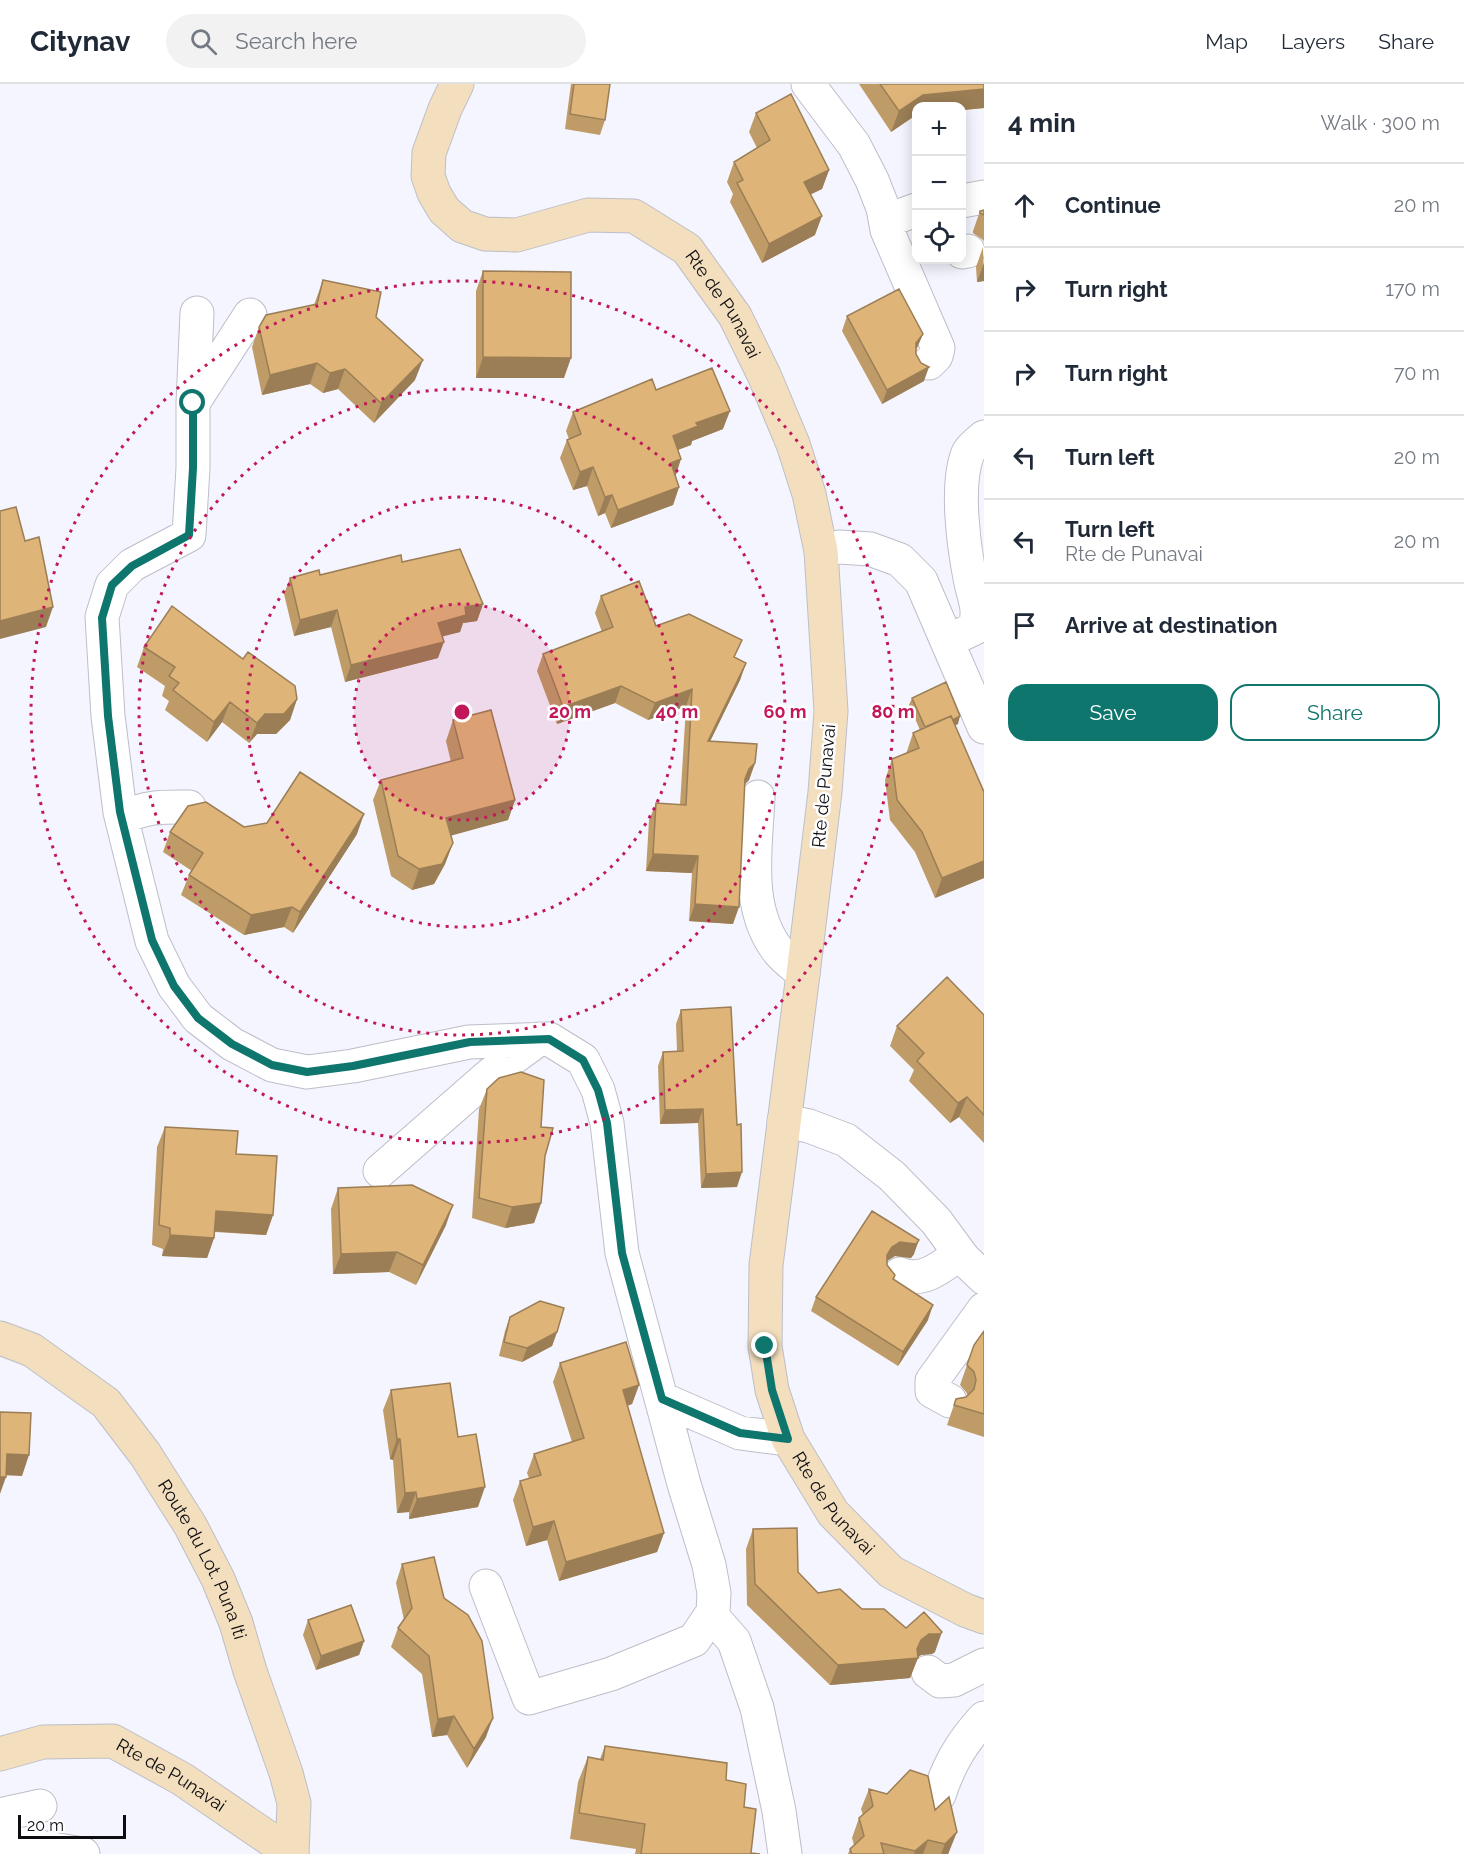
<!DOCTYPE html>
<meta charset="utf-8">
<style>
body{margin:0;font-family:Raleway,sans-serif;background:#f2f2f3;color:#1f2937}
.controls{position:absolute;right:18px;top:18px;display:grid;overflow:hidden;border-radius:12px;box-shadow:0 3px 15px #0003}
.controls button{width:54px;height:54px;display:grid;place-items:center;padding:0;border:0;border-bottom:2px solid #e0e1e3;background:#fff;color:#1f2937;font:30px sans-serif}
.scale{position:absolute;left:18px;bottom:15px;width:108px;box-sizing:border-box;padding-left:6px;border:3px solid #0d0d11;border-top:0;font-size:16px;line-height:21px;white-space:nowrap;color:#0d0d11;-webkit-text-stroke:4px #fff;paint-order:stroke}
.stop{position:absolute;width:18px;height:18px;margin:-14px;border:4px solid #0f766e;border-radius:50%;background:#fff}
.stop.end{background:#0f766e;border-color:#fff;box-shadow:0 2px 6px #0008}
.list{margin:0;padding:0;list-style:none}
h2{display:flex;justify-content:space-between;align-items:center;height:78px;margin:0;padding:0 24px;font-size:26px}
h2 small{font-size:20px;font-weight:400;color:#747a83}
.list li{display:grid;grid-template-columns:39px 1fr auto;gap:18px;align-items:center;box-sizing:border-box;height:84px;padding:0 24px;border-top:2px solid #e0e1e3}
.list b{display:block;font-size:22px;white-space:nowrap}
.list p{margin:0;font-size:20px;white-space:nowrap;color:#747a83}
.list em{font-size:20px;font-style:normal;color:#747a83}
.actions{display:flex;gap:12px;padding:18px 24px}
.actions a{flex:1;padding:14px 0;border:2px solid #0f766e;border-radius:18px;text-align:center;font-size:21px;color:#0f766e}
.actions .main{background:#0f766e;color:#fff}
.icon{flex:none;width:33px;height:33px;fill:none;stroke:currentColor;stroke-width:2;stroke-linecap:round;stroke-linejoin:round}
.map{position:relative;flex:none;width:984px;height:1770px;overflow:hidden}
header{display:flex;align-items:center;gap:36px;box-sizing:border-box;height:84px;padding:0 30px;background:#fff;border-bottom:2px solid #e0e1e3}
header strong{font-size:28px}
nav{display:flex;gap:33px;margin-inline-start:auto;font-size:21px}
.search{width:420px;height:54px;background:#f2f2f3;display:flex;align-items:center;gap:15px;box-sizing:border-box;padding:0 21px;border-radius:33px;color:#747a83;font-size:22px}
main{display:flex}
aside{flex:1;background:#fff}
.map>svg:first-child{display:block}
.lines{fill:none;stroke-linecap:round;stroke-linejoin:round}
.street-casing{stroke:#bdbec8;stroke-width:35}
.secondary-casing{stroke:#bdbec8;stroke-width:35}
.street{stroke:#fff;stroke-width:33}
.secondary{stroke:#f3dfbe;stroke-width:33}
.wall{fill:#bf9b68}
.shaded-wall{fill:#9b7e55}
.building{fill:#deb479;stroke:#9b7e55;stroke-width:1.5}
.route{stroke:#0f766e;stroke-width:8}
.ring{fill:none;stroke:#c2185b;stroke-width:3;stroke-dasharray:3 6}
.labels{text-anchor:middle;stroke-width:5;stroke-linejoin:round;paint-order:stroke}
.street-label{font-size:18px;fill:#0d0d11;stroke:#fff}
.centre{fill:#c2185b;stroke:#fff;stroke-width:3}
.ring-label{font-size:18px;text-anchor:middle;font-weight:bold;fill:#c2185b;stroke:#fff;stroke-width:5;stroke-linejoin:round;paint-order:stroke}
</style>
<header>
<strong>Citynav</strong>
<div class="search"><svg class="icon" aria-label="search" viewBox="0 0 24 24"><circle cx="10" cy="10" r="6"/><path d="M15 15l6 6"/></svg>Search here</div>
<nav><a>Map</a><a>Layers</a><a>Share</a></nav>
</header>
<main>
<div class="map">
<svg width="984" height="1770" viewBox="0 0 984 1770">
<rect width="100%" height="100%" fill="#f4f5fe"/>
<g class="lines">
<defs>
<path id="street" d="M808,0L854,61L872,96L883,124L887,146L938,264L936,272L929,279
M962,117L984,113
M894,134L916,126
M962,168L968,167
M250,231L193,319V384L189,451L132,481L112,501L102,533L108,632L120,728L152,857L174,902L198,934L232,960L272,981L307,988L353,982L469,958L549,955L583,976L598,1006L607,1039L622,1169L684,1400L709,1481L714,1509L713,1528L694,1556L611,1590L529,1614L486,1502
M193,319L197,229
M821,467L839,463L870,465L900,476L921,497L984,643
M948,557L975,544C980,524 975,518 971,499C964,465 955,401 968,369C971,363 979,357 984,353
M758,713C756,764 744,826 780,869C787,877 796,883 803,890
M122,734C148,722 161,723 189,723
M784,1037L809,1042L846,1056L892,1092L936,1137L964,1175L984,1194
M380,1087L491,990L539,955
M900,1190C922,1200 943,1182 959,1170
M662,1315L740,1349L788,1355
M950,1317L932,1307V1297L984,1225
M711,1531L734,1557L757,1624L779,1727L785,1770
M928,1588L940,1597L954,1596L984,1581
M939,1711C949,1680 962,1658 984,1634
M0,1731L40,1722
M0,1754L15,1759L83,1770"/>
<g id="secondary">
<path id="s1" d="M457,0L445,25L429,69L428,92L434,109L444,126L462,142L485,150L517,151L588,131L634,132L687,165L735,232L764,291L793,360L809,410L821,467L831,627L825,708L803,890L766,1181L765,1262L772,1306L788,1355L833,1429L891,1488L965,1526L984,1533"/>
<path id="s2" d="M0,1254L32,1266L106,1319L145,1370L190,1441L218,1495L236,1539L250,1587L286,1689L294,1719L292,1770"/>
<path id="s3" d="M0,1670L43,1658L113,1657L182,1695L292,1770"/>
</g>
</defs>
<use href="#street" class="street-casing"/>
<use href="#secondary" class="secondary-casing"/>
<use href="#street" class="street"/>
<use href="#secondary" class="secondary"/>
</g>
<path class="wall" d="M571,0H610L605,36L600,51L565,45Z
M859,0H984V24L916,31L891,48Z
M756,29L829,86L822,105L811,110L815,151L762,179L730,118L733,110L727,98L734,78L757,64L749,48Z
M984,126V158L983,156L973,149V147L980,127Z
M983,163L984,197L977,198L976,183Z
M483,187L564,294H476V207Z
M323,196L376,233L415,296L374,339L338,305L323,309L310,300L262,311L252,263L259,243L314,221Z
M847,232L923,250L916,266V270L924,297L882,320L842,247Z
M656,306L723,345L692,357L691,361L678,366L675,392L679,403L673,421L611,444L605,429L598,432L587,402L573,406L560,374L567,356L569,355L566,347L573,328Z
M402,478L483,520L477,537L463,539L460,548L442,552L438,574L345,598L331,543L294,552L284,510L290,494L320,491Z
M601,512L656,542L735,574L746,579L740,596L710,657L755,679L749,696L745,700L733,840L689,837L692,789L646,787L649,736L656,719L680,721L686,622L648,636L615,619L557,640L537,587L543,570L602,548L595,529Z
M144,563L297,615L290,636L276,650H257L249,659L222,638L207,658L165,626L169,617L162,612L165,602L137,583Z
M912,614L958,640L955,641L984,708V794L935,814L915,768L890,736L885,696L892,675L906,670L913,649L920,646L909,621Z
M453,636L515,716L508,736L450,751L453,759L445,780L434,800L412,806L391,792L373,716L381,696L451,678L446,657Z
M244,743L357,750L293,849L284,843L244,851L181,811L189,791L192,787L163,768L170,748Z
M681,926L737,1103L701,1104L698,1039L660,1040L658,982L663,968L677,967L676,940Z
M984,931V1059L959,1033L950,1039L909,997L914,986L890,962L897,942Z
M487,1005L541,1043L545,1072L541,1119L534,1139L505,1144L472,1134L479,1025Z
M165,1043L236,1070L273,1131L266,1151L215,1148L214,1154L207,1174L162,1172L163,1165L152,1161L157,1063Z
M338,1104L446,1141L416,1201L389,1188L333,1190L331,1125Z
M872,1127L914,1170L911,1174L895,1172L887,1177V1181L895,1191L894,1196L928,1236L898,1282L811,1227L816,1213Z
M510,1233L557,1248L552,1262L522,1278L499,1272L505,1247Z
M984,1247V1353L947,1341L956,1315L966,1313L968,1312L966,1308L960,1301L974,1261Z
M560,1279L639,1301L632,1320L627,1322L664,1449L657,1468L559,1497L547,1456L526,1462L513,1416L520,1397L529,1394L527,1389L534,1370L572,1358L553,1298Z
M391,1306L458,1353L478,1423L409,1435V1428L397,1429L393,1376L390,1375L383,1326Z
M753,1445L818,1509L862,1525L935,1568L932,1570L921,1571L918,1573L910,1594L830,1601L747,1521L746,1465Z
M402,1480L444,1514L486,1653L467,1684L447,1651L432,1653L422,1590L391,1563L398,1544L404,1536L396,1499Z
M308,1536L364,1557L359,1571L316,1586L303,1551Z
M605,1662L726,1696L744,1723L751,1769L760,1770H635L636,1765L570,1755L578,1698L588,1673L600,1675Z
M869,1705L935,1726L949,1768L948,1770H848L850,1765L854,1761L852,1754L859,1734L863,1731L861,1725Z"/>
<path class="shaded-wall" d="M984,5V24L962,26V22H916V31L891,48L899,27L923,11Z
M829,86L822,105L797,117L804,98Z
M822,132L815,151L762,179L769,160Z
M984,179V197L977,198Z
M923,250L917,264L911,274L916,259Z
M483,273L571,274L564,294H476Z
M423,276L415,296L374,339L381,319Z
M317,279L310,300L262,311L270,291Z
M929,283L924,297L882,320L887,306Z
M345,285L338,305L323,309L330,289Z
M730,327L723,345L692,357L691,361L666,370L673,352L696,339Z
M681,375L675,394L671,379Z
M593,383L587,402L573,406L580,388Z
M679,403L673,421L611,444L618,426Z
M612,411L605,429L598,432L605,413Z
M483,520L477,537L463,539L460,548L433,555L438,539L465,523Z
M53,523L46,543L0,555V537Z
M337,526L331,543L294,552L300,536Z
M444,558L438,574L345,598L351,581Z
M746,579L740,596L702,674L708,657Z
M621,602L615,619L557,640L563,623Z
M692,605L686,622L648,636L655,619Z
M297,615L290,636L276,650H257L249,659L257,639L265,630Z
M230,618L222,638L207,658L214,638Z
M960,632L958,640L924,655L927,647Z
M755,679L749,696L743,702L749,685Z
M515,716L508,736L439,755L446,734Z
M364,730L357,750L293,849L300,828Z
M453,759L445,780L434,800L412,806L419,785Z
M653,770L698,772L692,789L646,787Z
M984,777V794L935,814L942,794Z
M695,820L739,823L733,840L689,837Z
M292,823L284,843L244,851L251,831Z
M967,1013L959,1033L950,1039L958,1019Z
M703,1025L698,1039L660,1040L665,1026Z
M742,1088L737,1103L701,1104L706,1090Z
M541,1119L534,1139L505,1144L512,1123Z
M453,1121L446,1141L416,1201L423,1181Z
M216,1127L273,1131L266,1151L209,1147Z
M170,1151L214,1154L207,1174L162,1172Z
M919,1156L914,1170L911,1174L895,1172L887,1177V1171L892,1163L900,1158Z
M397,1168L389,1188L333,1190L341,1170Z
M933,1221L928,1236L898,1282L903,1268Z
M557,1248L552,1262L522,1278L527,1264Z
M639,1301L632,1320L616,1325L623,1306Z
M397,1355H400L393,1376L390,1375Z
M7,1370L29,1371L22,1392L0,1391Z
M0,1393H6L0,1410Z
M485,1403L478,1423L409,1435L417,1415Z
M416,1408L409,1428L397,1429L405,1409Z
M554,1437L547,1456L526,1462L533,1443Z
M664,1449L657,1468L559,1497L566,1478Z
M942,1548L935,1568L932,1570L921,1571L917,1574H918L910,1594L830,1601L838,1581L921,1556L929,1550Z
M364,1557L359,1571L316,1586L321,1572Z
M454,1632L447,1651L432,1653L438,1635Z
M493,1634L486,1653L467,1684L474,1665Z
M957,1748L949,1768L948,1770H941L945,1760Z
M928,1756L923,1770H914L915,1767Z"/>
<path class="building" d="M574,0H610L605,36L570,30Z
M880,0H984V5L923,11L899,27Z
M791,10L829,86L804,98L822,132L769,160L737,99L743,96L734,78L770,56L756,29Z
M984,126V131L980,129V127Z
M483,187L571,188V274L483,273Z
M323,196L381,208L376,233L423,276L381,319L345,285L330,289L317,279L270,291L259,243L266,231L317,220Z
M899,205L923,250L916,259V270L921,279L929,283L887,306L847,232Z
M712,284L730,327L696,339L698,342L673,352L681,375L671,379L679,403L618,426L612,411L605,413L593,383L580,388L567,356L581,350L573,328L652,295L656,306Z
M16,423L25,457L39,453L53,523L0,537V427Z
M460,465L483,520L465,523L466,531L438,539L444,558L351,581L337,526L300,536L290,494L319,486L320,491L401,471L402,478Z
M639,497L656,542L689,530L742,556L734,573L746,579L708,657L757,660L755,679L749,685L745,695L739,823L695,820L698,772L653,770L656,719L686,721L692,605L655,619L621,602L563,623L543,570L613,543L601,512Z
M172,522L243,575L248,568L295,602L297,615L284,630H265L257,639L230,618L214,638L173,606L179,599L169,592L175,583L144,563Z
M946,598L960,632L953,636L951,632L925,643L912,614Z
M491,626L515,716L446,734L453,759L442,780L419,785L398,772L381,696L463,674L453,636Z
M951,632L984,708V777L942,794L922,748L897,716L892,675L919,664L913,649Z
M300,688L364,730L300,828L292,823L251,831L189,791L203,769L170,748L188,722L206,718L244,743L267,739Z
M947,893L984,931V1031L967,1013L958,1019L917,977L924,969L897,942Z
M731,923L737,1041L741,1040L742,1088L706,1090L703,1025L665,1026L663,968L683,967L681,926Z
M521,988L544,996L541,1043L553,1044L545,1072L541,1119L512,1123L479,1114L487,1005L499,994Z
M165,1043L238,1047L236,1070L277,1072L273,1131L216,1127L214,1154L170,1151V1144L159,1141Z
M412,1101L453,1121L423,1181L397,1168L341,1170L338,1104Z
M872,1127L919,1156L916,1160L900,1158L892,1163L887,1171V1181L895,1191L893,1195L933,1221L903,1268L816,1213Z
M540,1217L564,1224L557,1248L527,1264L504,1258L510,1233Z
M984,1247V1330L954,1321L956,1315L966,1313L974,1305L976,1296L974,1288L967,1281L974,1261Z
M626,1258L639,1301L623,1306L664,1449L566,1478L554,1437L533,1443L520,1397L541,1391L534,1370L584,1354L560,1279Z
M450,1299L458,1353L476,1350L485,1403L417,1415L416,1408L405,1409L400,1355H397L391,1306Z
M0,1328L31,1329L29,1371L7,1370L6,1393H0Z
M797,1444L798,1488L818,1509L840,1505L862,1525H884L906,1544L924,1528L942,1548L940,1550H929L921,1556L917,1565L918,1574L838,1581L755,1500L753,1445Z
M434,1473L444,1514L468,1531L482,1557L493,1634L474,1665L454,1632L438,1635L429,1572L398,1544L412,1524L402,1480Z
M351,1521L364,1557L321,1572L308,1536Z
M605,1662L727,1679L726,1696L746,1700L744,1723L756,1725L751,1769L760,1770H641L645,1740L579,1729L588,1673L603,1676Z
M910,1686L928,1692L935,1726L949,1713L957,1748L945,1760L928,1756L915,1767L881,1759L884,1770H852L850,1765L864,1752L859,1734L873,1722L869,1705L887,1710Z"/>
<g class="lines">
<path class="route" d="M193,319V384L189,451L132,482L112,501L102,534L108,632L120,728L152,856L174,902L198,934L232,960L272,981L307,988L353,982L470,958L549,955L583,976L598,1006L607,1039L622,1169L662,1315L740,1349L788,1355L772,1306L765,1262"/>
</g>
<circle cx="462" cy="628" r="108" fill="#c2185b" fill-opacity=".12"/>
<g class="ring">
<circle cx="462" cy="628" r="108"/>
<circle cx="462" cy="628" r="215"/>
<circle cx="462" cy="628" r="323"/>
<circle cx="462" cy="628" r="431"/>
</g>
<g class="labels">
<g class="street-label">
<text dy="6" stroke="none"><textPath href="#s1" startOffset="464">Rte de Punavai</textPath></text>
<text transform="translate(824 702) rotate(-85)" y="6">Rte de Punavai</text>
<text dy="6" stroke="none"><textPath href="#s1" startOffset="1706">Rte de Punavai</textPath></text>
<text dy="6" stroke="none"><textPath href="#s2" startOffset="310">Route du Lot. Puna Iti</textPath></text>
<text dy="6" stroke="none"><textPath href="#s3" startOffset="182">Rte de Punavai</textPath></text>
</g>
</g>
<circle cx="462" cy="628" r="9" class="centre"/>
<g class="ring-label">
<text x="570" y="634">20 m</text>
<text x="677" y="634">40 m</text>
<text x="785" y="634">60 m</text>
<text x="893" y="634">80 m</text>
</g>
</svg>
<div class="controls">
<button>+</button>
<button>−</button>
<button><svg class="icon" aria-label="locate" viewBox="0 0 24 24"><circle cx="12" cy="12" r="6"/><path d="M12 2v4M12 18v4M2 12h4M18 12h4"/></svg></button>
</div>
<div class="scale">20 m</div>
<div class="stop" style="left:193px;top:319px"></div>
<div class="stop end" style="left:765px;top:1262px"></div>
</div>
<aside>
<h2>4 min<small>Walk · 300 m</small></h2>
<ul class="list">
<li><svg class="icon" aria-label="ahead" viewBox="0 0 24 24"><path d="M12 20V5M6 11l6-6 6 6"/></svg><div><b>Continue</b></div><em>20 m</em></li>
<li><svg class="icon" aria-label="right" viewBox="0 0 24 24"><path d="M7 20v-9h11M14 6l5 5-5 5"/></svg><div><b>Turn right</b></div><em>170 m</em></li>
<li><svg class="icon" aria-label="right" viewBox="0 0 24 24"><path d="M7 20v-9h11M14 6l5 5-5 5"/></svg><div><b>Turn right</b></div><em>70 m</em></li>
<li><svg class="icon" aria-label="left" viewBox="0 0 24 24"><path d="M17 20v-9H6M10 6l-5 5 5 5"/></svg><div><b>Turn left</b></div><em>20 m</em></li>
<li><svg class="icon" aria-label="left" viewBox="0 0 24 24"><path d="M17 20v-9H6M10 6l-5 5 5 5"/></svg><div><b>Turn left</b><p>Rte de Punavai</p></div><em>20 m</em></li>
<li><svg class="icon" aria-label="arrive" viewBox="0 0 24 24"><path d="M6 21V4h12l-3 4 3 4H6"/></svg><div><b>Arrive at destination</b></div></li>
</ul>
<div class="actions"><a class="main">Save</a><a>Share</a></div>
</aside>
</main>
